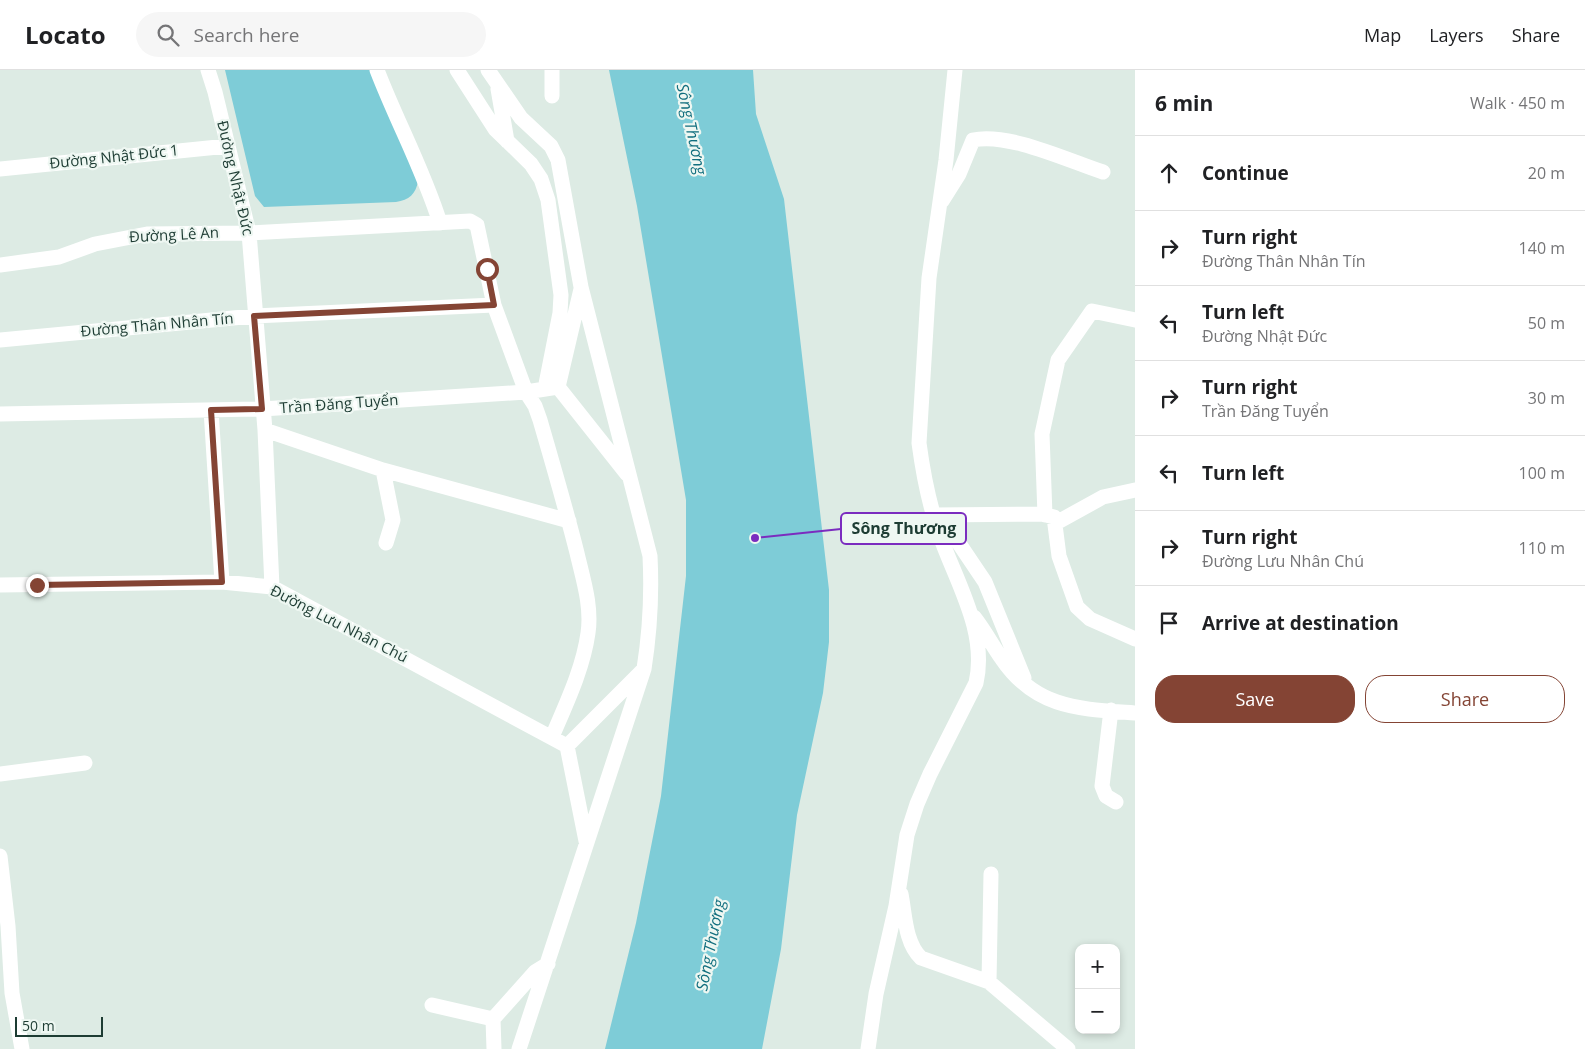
<!DOCTYPE html>
<meta charset="utf-8">
<style>
body{margin:0;font-family:"Open Sans",sans-serif;background:#f6f6f6;color:#202124}
.controls{position:absolute;right:15px;bottom:15px;display:grid;overflow:hidden;border-radius:10px;box-shadow:0 2px 8px #0003}
.controls button{width:45px;height:45px;display:grid;place-items:center;padding:0;border:0;border-bottom:1px solid #e0e0e0;background:#fff;color:#202124;font:25px sans-serif}
.scale{position:absolute;left:15px;bottom:12px;width:88px;box-sizing:border-box;padding-left:5px;border:2px solid #1d3c33;border-top:0;font-size:14px;line-height:18px;white-space:nowrap;color:#1d3c33;-webkit-text-stroke:4px #eef7f2;paint-order:stroke}
.stop{position:absolute;width:15px;height:15px;margin:-11px;border:4px solid #844434;border-radius:50%;background:#fff}
.stop.end{background:#844434;border-color:#fff;box-shadow:0 1px 5px #0008}
.list{margin:0;padding:0;list-style:none}
h2{display:flex;justify-content:space-between;align-items:center;height:65px;margin:0;padding:0 20px;font-size:21px}
h2 small{font-size:16px;font-weight:400;color:#757577}
.list li{display:grid;grid-template-columns:32px 1fr auto;gap:15px;align-items:center;box-sizing:border-box;height:75px;padding:0 20px;border-top:1px solid #e0e0e0}
.list b{display:block;font-size:19px;white-space:nowrap}
.list p{margin:0;font-size:16px;white-space:nowrap;color:#757577}
.list em{font-size:16px;font-style:normal;color:#757577}
.actions{display:flex;gap:10px;padding:15px 20px}
.actions a{flex:1;padding:11px 0;border:1px solid #844434;border-radius:20px;text-align:center;font-size:18px;color:#844434}
.actions .main{background:#844434;color:#fff}
.icon{flex:none;width:28px;height:28px;fill:none;stroke:currentColor;stroke-width:2;stroke-linecap:round;stroke-linejoin:round}
.map{position:relative;flex:none;width:1135px;height:979px;overflow:hidden}
header{display:flex;align-items:center;gap:30px;box-sizing:border-box;height:70px;padding:0 25px;background:#fff;border-bottom:1px solid #e0e0e0}
header strong{font-size:24px}
nav{display:flex;gap:28px;margin-inline-start:auto;font-size:18px}
.search{width:350px;height:45px;background:#f6f6f6;display:flex;align-items:center;gap:12px;box-sizing:border-box;padding:0 18px;border-radius:28px;color:#757577;font-size:19px}
main{display:flex}
aside{flex:1;background:#fff}
.map>svg:first-child{display:block}
.water{fill:#7eccd7}
.lines{fill:none;stroke-linecap:round;stroke-linejoin:round}
.minor{stroke:#fff;stroke-width:15}
.route{stroke:#844434;stroke-width:6}
.labels{text-anchor:middle;stroke-width:4.5;stroke-linejoin:round;paint-order:stroke}
.street-label{font-size:15px;fill:#1d3c33;stroke:#eef7f2}
.water-label{font-size:16px;font-style:italic;fill:#116e7e;stroke:#eef7f2}
.leader{fill:none;stroke:#7b2cbf;stroke-width:2}
.callout-dot{fill:#7b2cbf;stroke:#eef7f2;stroke-width:2}
.callout{fill:#eef7f2;stroke:#7b2cbf;stroke-width:2}
.callout-label{font-size:16px;text-anchor:middle;font-weight:bold;fill:#1d3c33}
</style>
<header>
<strong>Locato</strong>
<div class="search"><svg class="icon" aria-label="search" viewBox="0 0 24 24"><circle cx="10" cy="10" r="6"/><path d="M15 15l6 6"/></svg>Search here</div>
<nav><a>Map</a><a>Layers</a><a>Share</a></nav>
</header>
<main>
<div class="map">
<svg width="1135" height="979" viewBox="0 0 1135 979">
<rect width="100%" height="100%" fill="#ddebe4"/>
<path class="water" d="M225,0H372L418,111C416,124 409,130 396,132L264,137L255,126Z
M609,0H753L756,44L784,129L829,520V572L823,623L797,745L781,879L762,979H605L636,853L661,726L686,506V430L637,136Z"/>
<g class="lines">
<path class="minor" d="M208,0L215,22L249,163L265,360L272,517
M377,0C397,52 423,99 440,153
M457,0L495,59L531,94L541,109L548,130L561,225L560,243L545,319
M488,0L521,48L551,76L558,90L581,217L650,486C652,525 650,561 644,599L519,979
M498,19L507,71
M552,26V0
M0,99L228,76
M942,131L959,104L973,70C1008,62 1069,91 1103,102
M0,195L59,187L95,174L147,164L249,163L470,151L477,155L494,235L526,322L535,336L540,350C553,395 566,439 577,483C583,509 592,536 588,563C583,599 566,634 552,667
M581,219L558,317L627,404
M0,270L254,246L494,235
M211,340L222,512
M0,344L262,339L526,322L558,317
M265,360L383,400L569,451
M383,400L393,450L386,473
M934,445L1042,444L1054,447L1059,486L1077,537L1090,549L1135,569
M950,445L954,466L985,512L1024,608
M1045,445L1042,364L1058,290L1092,241L1135,250
M1056,453L1103,427L1135,420
M0,515L222,512L272,517L567,676
M974,547C985,561 992,575 1002,589C1036,639 1080,639 1135,643
M1111,640L1102,716L1106,726L1116,732
M0,704L85,693
M586,771L567,676L643,600
M0,786L8,856L12,923L22,979
M901,824C905,844 905,873 921,888L989,912L1068,979
M989,912L991,804
M432,935L493,949L535,902L548,894
M493,949L494,979
M868,979L876,924L896,836L907,765L917,734L930,704L976,613C988,561 955,510 939,463C929,434 923,403 919,373L929,208L946,90L955,0"/>
</g>
<g class="lines">
<path class="route" d="M37,515L222,512L211,340L262,339L254,246L494,235L487,199"/>
</g>
<g class="labels">
<g class="street-label">
<text transform="translate(114 87) rotate(-6)" y="5">Đường Nhật Đức 1</text>
<text transform="translate(235 108) rotate(77)" y="5">Đường Nhật Đức</text>
<text transform="translate(174 165) rotate(-3)" y="5">Đường Lê An</text>
<text transform="translate(157 255) rotate(-5)" y="5">Đường Thân Nhân Tín</text>
<text transform="translate(339 334) rotate(-4)" y="5">Trần Đăng Tuyển</text>
<text transform="translate(339 554) rotate(27)" y="5">Đường Lưu Nhân Chú</text>
</g>
<g class="water-label">
<text transform="translate(692 59) rotate(78)" y="6">Sông Thương</text>
<text transform="translate(710 875) rotate(-79)" y="6">Sông Thương</text>
</g>
</g>
<path class="leader" d="M755 468L841 459"/>
<circle class="callout-dot" cx="755" cy="468" r="5"/>
<rect class="callout" x="841" y="443" width="125" height="31" rx="5"/>
<g class="callout-label">
<text x="904" y="464">Sông Thương</text>
</g>
</svg>
<div class="controls">
<button>+</button>
<button>−</button>
</div>
<div class="scale">50 m</div>
<div class="stop" style="left:487px;top:199px"></div>
<div class="stop end" style="left:37px;top:515px"></div>
</div>
<aside>
<h2>6 min<small>Walk · 450 m</small></h2>
<ul class="list">
<li><svg class="icon" aria-label="ahead" viewBox="0 0 24 24"><path d="M12 20V5M6 11l6-6 6 6"/></svg><div><b>Continue</b></div><em>20 m</em></li>
<li><svg class="icon" aria-label="right" viewBox="0 0 24 24"><path d="M7 20v-9h11M14 6l5 5-5 5"/></svg><div><b>Turn right</b><p>Đường Thân Nhân Tín</p></div><em>140 m</em></li>
<li><svg class="icon" aria-label="left" viewBox="0 0 24 24"><path d="M17 20v-9H6M10 6l-5 5 5 5"/></svg><div><b>Turn left</b><p>Đường Nhật Đức</p></div><em>50 m</em></li>
<li><svg class="icon" aria-label="right" viewBox="0 0 24 24"><path d="M7 20v-9h11M14 6l5 5-5 5"/></svg><div><b>Turn right</b><p>Trần Đăng Tuyển</p></div><em>30 m</em></li>
<li><svg class="icon" aria-label="left" viewBox="0 0 24 24"><path d="M17 20v-9H6M10 6l-5 5 5 5"/></svg><div><b>Turn left</b></div><em>100 m</em></li>
<li><svg class="icon" aria-label="right" viewBox="0 0 24 24"><path d="M7 20v-9h11M14 6l5 5-5 5"/></svg><div><b>Turn right</b><p>Đường Lưu Nhân Chú</p></div><em>110 m</em></li>
<li><svg class="icon" aria-label="arrive" viewBox="0 0 24 24"><path d="M6 21V4h12l-3 4 3 4H6"/></svg><div><b>Arrive at destination</b></div></li>
</ul>
<div class="actions"><a class="main">Save</a><a>Share</a></div>
</aside>
</main>
